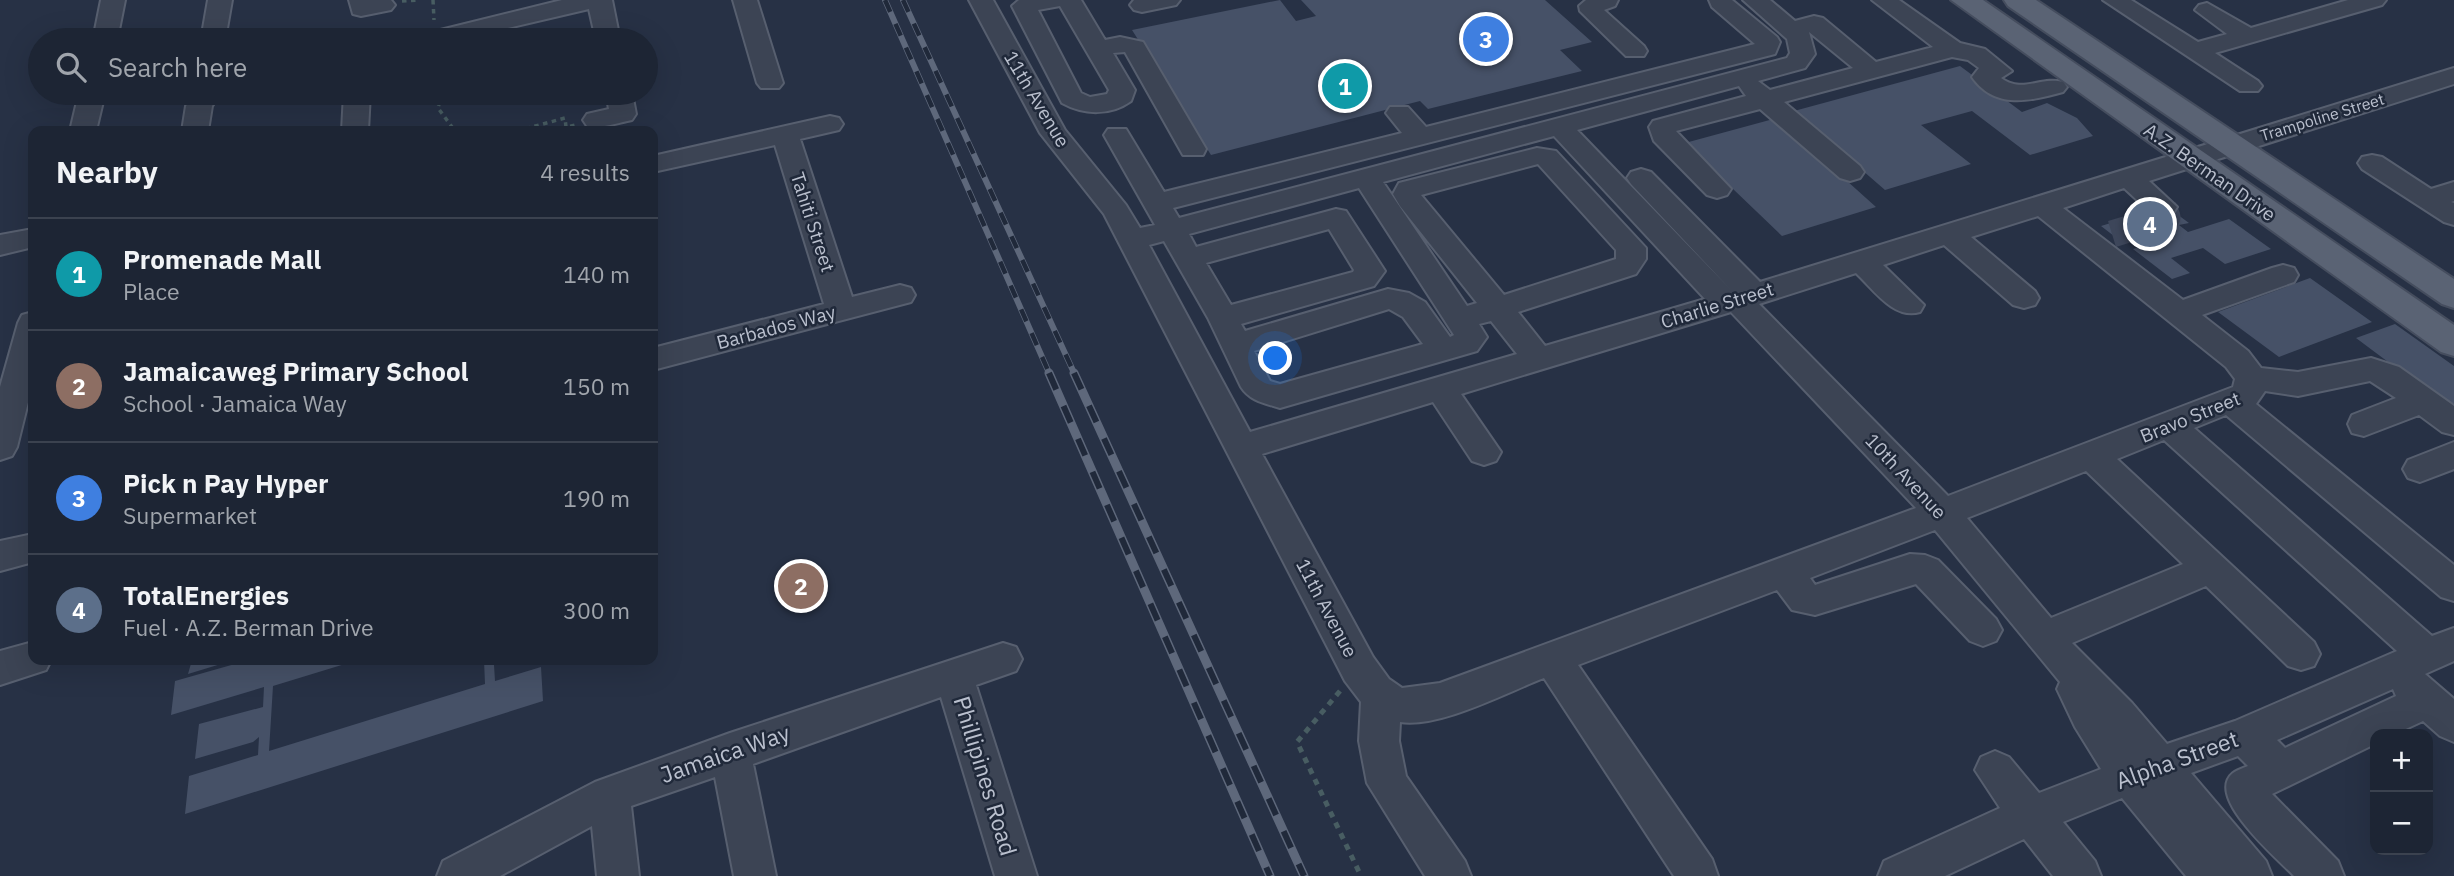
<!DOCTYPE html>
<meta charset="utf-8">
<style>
body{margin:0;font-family:"IBM Plex Sans",sans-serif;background:#252d3c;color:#f1f3f6}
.controls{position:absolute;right:21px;bottom:21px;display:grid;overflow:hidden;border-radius:14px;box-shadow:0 7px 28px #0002}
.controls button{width:63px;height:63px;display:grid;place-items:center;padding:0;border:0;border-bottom:2px solid #3b424f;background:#1d2534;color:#f1f3f6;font:35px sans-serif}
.you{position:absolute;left:1276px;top:359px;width:24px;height:24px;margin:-18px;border:5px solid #fff;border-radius:50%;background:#1a73e8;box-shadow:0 0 0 10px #1a73e833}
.badge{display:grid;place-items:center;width:46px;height:46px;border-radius:50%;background:#b45309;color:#fff;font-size:23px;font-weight:700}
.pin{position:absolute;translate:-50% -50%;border:4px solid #fff;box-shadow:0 2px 7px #0006}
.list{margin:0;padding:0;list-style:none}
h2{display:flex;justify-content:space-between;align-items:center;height:91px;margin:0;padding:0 28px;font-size:30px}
h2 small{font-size:23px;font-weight:400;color:#a0a5ac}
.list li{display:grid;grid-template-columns:46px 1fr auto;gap:21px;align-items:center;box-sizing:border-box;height:112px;padding:0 28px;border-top:2px solid #3b424f}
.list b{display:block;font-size:26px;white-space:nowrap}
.list p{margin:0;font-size:23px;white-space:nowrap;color:#a0a5ac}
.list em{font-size:23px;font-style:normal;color:#a0a5ac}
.icon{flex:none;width:38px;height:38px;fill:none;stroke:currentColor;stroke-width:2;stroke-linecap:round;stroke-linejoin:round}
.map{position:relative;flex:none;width:2454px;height:876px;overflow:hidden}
.search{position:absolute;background:#1d2534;box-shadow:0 7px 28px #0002;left:28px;top:28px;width:630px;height:77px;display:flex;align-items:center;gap:18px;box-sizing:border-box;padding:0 24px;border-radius:38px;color:#a0a5ac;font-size:26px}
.panel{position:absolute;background:#1d2534;box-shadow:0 7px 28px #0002;left:28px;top:126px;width:630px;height:539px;border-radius:14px}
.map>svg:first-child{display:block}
.building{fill:#465167}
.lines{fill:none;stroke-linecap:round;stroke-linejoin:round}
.minor-tunnel{stroke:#3d465a;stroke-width:27;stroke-dasharray:27 14;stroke-linecap:butt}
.minor-casing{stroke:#575f6f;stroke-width:4}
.major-casing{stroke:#454d5e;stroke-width:4}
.path-far1{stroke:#485d62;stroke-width:3.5;stroke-dasharray:4.5 4.5;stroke-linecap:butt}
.path{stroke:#485d62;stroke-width:5;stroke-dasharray:6 6;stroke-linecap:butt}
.minor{fill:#3c4454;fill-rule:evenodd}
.major{fill:#5a6374;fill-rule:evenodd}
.rail-far1-casing{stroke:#5e687b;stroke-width:6}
.rail-casing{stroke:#5e687b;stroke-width:9}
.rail-far1{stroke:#20293a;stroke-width:4.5;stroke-dasharray:13;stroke-linecap:butt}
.rail{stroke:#20293a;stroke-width:6;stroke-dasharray:18;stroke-linecap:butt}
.labels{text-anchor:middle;stroke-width:5;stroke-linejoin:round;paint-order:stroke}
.far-street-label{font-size:16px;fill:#bac0ce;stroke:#20293a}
.street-label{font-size:19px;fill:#bac0ce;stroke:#20293a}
.near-street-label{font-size:23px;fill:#bac0ce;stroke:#20293a}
</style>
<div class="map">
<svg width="2454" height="876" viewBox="0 0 2454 876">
<rect width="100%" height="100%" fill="#273145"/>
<path class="building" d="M1280,0L1296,21L1316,16L1301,0H1545L1592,42L1560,50L1582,71L1428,109L1420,101L1211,155L1132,30Z
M1960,66L2022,112L2047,103L2077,118L2093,136L2030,155L1972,111L1921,125L1971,164L1885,190L1794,111Z
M1777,118L1876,207L1782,236L1685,143Z
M2166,206L2189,223L2179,225L2188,232L2229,219L2271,249L2225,264L2203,248L2171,258L2190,273L2172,279L2133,249L2165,239L2156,233L2123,243L2101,226Z
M2310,278L2372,322L2279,357L2218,312Z
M2395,324L2454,366V403L2447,406L2356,338Z
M192,660H234L188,674Z
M249,660H358L273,686L269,751L485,684L484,660H517L494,665L495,681L541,667L543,701L185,814L189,776L258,755L259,737L253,742L195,759L199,724L263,707L264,687L171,715L175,681Z"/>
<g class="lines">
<path class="minor-tunnel" d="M2112,234L2167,217L2163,207"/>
<defs>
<path id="minor" d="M101,0H125L117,40H93Z
M208,0H232L225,40H201Z
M349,0H391L395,5L391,10L361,16L353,14Z
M562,0H612L620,40H596L589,9L457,40H417L420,35Z
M733,0H757L783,83L779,88H761L757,83Z
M969,0H993L1065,130L1126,205L1140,228L1155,225L1104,135L1108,129H1126L1164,192L1402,133L1386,113L1390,107H1408L1426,127L1755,44L1712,7L1709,0H1732L1777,37L1780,42L1775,54L1173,208L1179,218L1787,58L1790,53L1787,39L1743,0H1770L1795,21L1814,16L1823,18L1876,62L1933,47L1872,0H1899L1960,43L1985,49L2012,71L2001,78C2023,94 2040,76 2063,82L2067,87L2063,92C2030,101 1995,110 1972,77L1979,68L1968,60L1952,57L1784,102L1860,166L1864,172L1860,178L1850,181L1840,178L1760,109L1676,131L1731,189L1727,195L1717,198L1707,195L1654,141L1649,127L1653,121L1746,96L1739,86L1577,130L1732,291L1631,184L1627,178L1631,172L1641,169L1651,172L1760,282L2454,68V84L2149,181L2177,207L2173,213C2152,219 2139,201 2124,188L2063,208L2183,300L2272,268L2283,265L2294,268L2298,275L2294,282L2202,315L2248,351L2261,368L2298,372L2371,358L2399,367L2454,406V435L2442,432L2419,415L2364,436L2352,433L2348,424L2352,415L2396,398L2370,381L2298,396L2265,391L2256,404L2454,565V601L2441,597L2226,415L2194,428L2432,636L2454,628V661L2425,674L2454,699V742L2440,736L2423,721L2395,734H2375V744L2272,794L2338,861L2344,876H2294C2277,858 2204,797 2233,773C2237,770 2243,768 2248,766L2238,756L2191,773L2266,861L2272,876H2186L2122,798L2063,822L2095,861L2101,876H2053L2024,839L1945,876H1878L1884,861L2000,808L1975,770L1981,757L1995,751L2009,757L2039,793L2101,769L2075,727L2057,689L2060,682L1935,530L1810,578L1815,585L1910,554L1925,555L1938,560L1996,619L2002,630L1996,641L1983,646L1970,641L1916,584L1815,615L1792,610L1777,590L1578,665L1712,859L1718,876H1674L1544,678C1505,693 1440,728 1400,722L1399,741L1406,776L1465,861L1471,876H1425L1367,783L1359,741L1361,702L1345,681L1104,214L1040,133ZM1809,32L1853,68L1770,90L1758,81L1805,68L1815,54ZM1554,136L1705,299L1545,346L1518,312L1636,274L1646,259V248L1556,151L1537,148L1399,183L1393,194L1400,206L1477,303L1467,306L1383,182ZM1538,164L1616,250V259L1504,295L1421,195ZM1359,188L1454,335L1450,337L1425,302L1409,293L1388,289L1245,331L1241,324L1374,286L1385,271L1346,211L1336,209L1196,247L1189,234ZM2038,216L2226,367L2235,379L2233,387L1948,496L1759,304L1856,273C1874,290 1894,320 1920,312L1924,305L1883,265L1944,245L2013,305L2024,308L2035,305L2039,298L2035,291L1971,237ZM1329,229L1354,270L1353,272L1231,305L1206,263ZM1164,241L1208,318L1241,387C1250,401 1264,403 1280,408L1477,351L1487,337L1479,324L1491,321L1517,354L1250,432L1149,245ZM1389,309L1403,317L1423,344L1280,384L1270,381L1254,351ZM1731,312L1916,508L1440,683L1402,688L1389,679L1373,657L1262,454L1433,402L1472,461L1484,465L1496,461L1501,452L1461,394ZM2164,440L2397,651L2235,721L2167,744L2132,703L2072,643L2206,586L2288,666L2301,670L2314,666L2320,654L2314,642L2117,459ZM2086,471L2183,564L2051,618L1967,518ZM2393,689L2396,696L2285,748L2277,740Z
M1081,0L1105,40L1120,37L1143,42L1206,149L1203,155H1183L1125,52L1113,53L1135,90L1131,101C1110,116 1084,115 1062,103L1012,6L1019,0ZM1060,6L1109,90L1107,94L1090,97L1081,93L1038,10Z
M1134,0H1180L1176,5L1142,12L1134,10L1130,5Z
M1618,0L1615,6L1604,10L1644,46L1647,51L1644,56H1626L1580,11L1579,6L1586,0Z
M2103,0H2131L2198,42L2227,34L2195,10L2199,5L2207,3L2251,28L2348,0H2386L2382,5L2215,53L2258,81L2262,86L2258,91H2240Z
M79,93H105L96,131H70Z
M195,93H221L212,106L208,131H182L186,106Z
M344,93H370L368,131H342Z
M606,93H632L636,114L632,120C617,123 602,129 587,126L583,120L587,114L609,109Z
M830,116L839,118L843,124L839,130L800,139L852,297L900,285L911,288L915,295L911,302L653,370V348L824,304L775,145L653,172V156Z
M2372,155L2382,157L2431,189L2454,182V201L2451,202L2454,203V225L2444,222L2362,169L2358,163L2362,157Z
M33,229V247L0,255V235Z
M33,312V382L17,447L12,456L0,460V387L18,323L22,315Z
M2454,442V469L2420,482L2408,478L2403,469L2408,460Z
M33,534V562L0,571V541Z
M33,642V660H51L46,670L0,685V651Z
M1003,643L1016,647L1022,659L1016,671L976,685L1037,876H995L941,697L753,764L776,876H734L715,777L631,806L639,876H597L592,826L500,876H437L443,861L595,782L730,733Z"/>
<path id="major" d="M1951,0H1983L2454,325V356L2441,352Z
M2004,0H2036L2454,279V308L2442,304L2008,6Z"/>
</defs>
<use href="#minor" class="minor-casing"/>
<use href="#major" class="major-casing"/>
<path class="path-far1" d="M433,0L434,20
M402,1L419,0
M442,93L438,108L455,131
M517,131L565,118L566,127L575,125"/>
<path class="path" d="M1340,691L1297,742L1361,876"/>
<use href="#minor" class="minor"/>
<use href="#major" class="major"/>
<defs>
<path id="rail-far1" d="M885,0L1050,375
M903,0L1075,375"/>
<path id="rail" d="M1049,373L1270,876
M1074,373L1304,876"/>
</defs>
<use href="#rail-far1" class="rail-far1-casing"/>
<use href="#rail" class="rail-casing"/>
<use href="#rail-far1" class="rail-far1"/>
<use href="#rail" class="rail"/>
</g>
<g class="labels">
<g class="far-street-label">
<text transform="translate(2322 117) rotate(-17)" y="6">Trampoline Street</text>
</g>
<g class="street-label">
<text transform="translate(1037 99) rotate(59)" y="7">11th Avenue</text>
<text transform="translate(2210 172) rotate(35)" y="7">A.Z. Berman Drive</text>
<text transform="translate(813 222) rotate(72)" y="7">Tahiti Street</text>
<text transform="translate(1717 305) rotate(-17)" y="7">Charlie Street</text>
<text transform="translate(776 327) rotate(-15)" y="7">Barbados Way</text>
<text transform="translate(2190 417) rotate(-22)" y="7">Bravo Street</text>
<text transform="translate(1906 476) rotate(47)" y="7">10th Avenue</text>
<text transform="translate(1327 608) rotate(62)" y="7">11th Avenue</text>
</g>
<g class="near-street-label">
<text transform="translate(725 754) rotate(-19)" y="8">Jamaica Way</text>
<text transform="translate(2177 760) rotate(-20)" y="8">Alpha Street</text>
<text transform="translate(985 776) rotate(73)" y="8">Phillipines Road</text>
</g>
</g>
</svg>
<div class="controls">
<button>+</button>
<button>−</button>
</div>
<div class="you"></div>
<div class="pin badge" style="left:1345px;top:86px;background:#0f9aa8">1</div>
<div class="pin badge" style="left:801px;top:586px;background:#8d6e63">2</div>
<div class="pin badge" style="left:1486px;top:39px;background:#3f7fe0">3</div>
<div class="pin badge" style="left:2150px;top:224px;background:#5c6f8a">4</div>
<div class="search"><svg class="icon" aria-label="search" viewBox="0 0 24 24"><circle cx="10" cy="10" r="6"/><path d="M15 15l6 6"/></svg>Search here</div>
<section class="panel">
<h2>Nearby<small>4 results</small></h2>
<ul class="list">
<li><span class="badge" style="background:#0f9aa8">1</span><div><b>Promenade Mall</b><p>Place</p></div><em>140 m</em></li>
<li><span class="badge" style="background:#8d6e63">2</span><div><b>Jamaicaweg Primary School</b><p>School · Jamaica Way</p></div><em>150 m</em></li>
<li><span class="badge" style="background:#3f7fe0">3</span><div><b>Pick n Pay Hyper</b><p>Supermarket</p></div><em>190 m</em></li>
<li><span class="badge" style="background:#5c6f8a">4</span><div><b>TotalEnergies</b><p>Fuel · A.Z. Berman Drive</p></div><em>300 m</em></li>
</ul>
</section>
</div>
